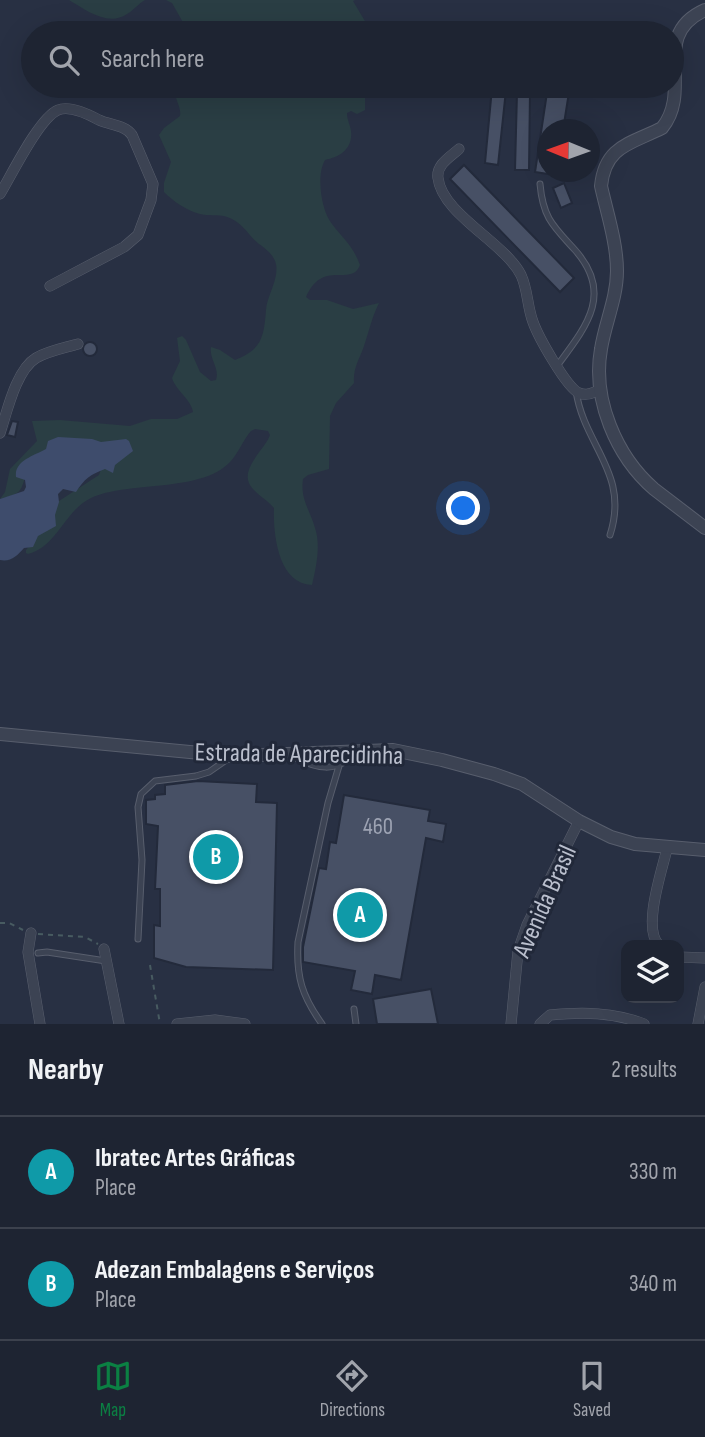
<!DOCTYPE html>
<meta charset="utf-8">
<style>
body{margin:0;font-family:"Sofia Sans Condensed",sans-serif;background:#262c3a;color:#f1f3f6}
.controls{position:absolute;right:21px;bottom:21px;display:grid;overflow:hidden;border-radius:14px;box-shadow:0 7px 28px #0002}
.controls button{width:63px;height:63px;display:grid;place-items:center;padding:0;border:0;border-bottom:2px solid #3c414d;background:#1e2432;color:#f1f3f6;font:35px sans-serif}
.compass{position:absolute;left:537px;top:119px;width:63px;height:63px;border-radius:50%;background:#1e2432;box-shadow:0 7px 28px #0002;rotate:271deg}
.you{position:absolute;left:464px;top:509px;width:24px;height:24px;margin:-18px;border:5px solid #fff;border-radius:50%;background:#1a73e8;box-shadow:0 0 0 10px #1a73e833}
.badge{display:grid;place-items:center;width:46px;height:46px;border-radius:50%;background:#0b8043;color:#fff;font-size:23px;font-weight:700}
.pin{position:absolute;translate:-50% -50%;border:4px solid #fff;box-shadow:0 2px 7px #0006}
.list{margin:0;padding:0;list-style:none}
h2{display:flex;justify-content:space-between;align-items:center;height:91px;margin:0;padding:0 28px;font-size:30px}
h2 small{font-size:23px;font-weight:400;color:#a1a4ac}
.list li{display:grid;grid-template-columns:46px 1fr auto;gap:21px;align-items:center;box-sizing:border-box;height:112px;padding:0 28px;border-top:2px solid #3c414d}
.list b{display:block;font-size:26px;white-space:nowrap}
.list p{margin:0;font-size:23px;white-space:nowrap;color:#a1a4ac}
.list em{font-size:23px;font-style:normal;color:#a1a4ac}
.icon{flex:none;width:38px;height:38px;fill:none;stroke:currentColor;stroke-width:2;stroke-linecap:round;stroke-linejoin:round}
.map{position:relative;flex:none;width:705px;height:1024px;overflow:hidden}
.search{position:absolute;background:#1e2432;box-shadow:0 7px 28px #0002;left:21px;right:21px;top:21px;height:77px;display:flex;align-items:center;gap:18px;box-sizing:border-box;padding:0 24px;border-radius:38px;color:#a1a4ac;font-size:26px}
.sheet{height:315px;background:#1e2432}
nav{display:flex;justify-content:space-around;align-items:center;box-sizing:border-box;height:98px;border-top:2px solid #3c414d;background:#1e2432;font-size:19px;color:#a1a4ac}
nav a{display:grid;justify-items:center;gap:4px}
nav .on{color:#0b8043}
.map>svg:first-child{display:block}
.green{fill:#2a3e44}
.water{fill:#3e4c6c}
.building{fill:#475065;stroke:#232a3b;stroke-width:2}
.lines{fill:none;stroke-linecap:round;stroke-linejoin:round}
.service-casing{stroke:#585e6d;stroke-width:7}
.minor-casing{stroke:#585e6d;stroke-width:11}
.tertiary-casing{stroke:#585e6d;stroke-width:14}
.path{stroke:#485b61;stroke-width:2;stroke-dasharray:5 5;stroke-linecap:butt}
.service{stroke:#3c4353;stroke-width:5}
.minor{stroke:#3c4353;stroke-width:10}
.tertiary{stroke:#3c4353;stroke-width:12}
.labels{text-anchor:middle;stroke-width:6;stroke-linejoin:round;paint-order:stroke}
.number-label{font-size:23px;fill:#9da3b3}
.street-label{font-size:26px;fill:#babfcd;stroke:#212839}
</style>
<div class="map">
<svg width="705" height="1024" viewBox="0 0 705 1024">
<rect width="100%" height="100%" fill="#283043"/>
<path class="green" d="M69,0H145C138,4 134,10 127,14C108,27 86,10 69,0Z
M166,0H355L353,1L372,33H189L172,3Z
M177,86H365V110L357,114L351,111L347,113C347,120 350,124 351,131C353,149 340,157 325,160C316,175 321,210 332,224C344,240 352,244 360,265C351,288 323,258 306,297L310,300H327L353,309L379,303C372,317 369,331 364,346C359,360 353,368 354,383L336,403L330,416L329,469L308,475L303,479C300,499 310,510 315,528C321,545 316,568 312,585C278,584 273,534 274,508C267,500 259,496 253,489C236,471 265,450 270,435L268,431L255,429L251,431C243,440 238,454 230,462C201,493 126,481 91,498C65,510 57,547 28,554L26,553V550L43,530L59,501L99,475L105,458L26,473C21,493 20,494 0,499L5,492L10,469L37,441L32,421L60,420L130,426L151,419H177L193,412C191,399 176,391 172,378L180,361L177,338L182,336L186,340L200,372L211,381L216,380C220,368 209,359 211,347L220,350L235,360C261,350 264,338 266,310C267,295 279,280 276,264C274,255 266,249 259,244C249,236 244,225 232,219C221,213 211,217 200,214C187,211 173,201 164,192V183L171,162L159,135L164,128L180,116C182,105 171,96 177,86Z"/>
<path class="water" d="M58,437L92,439L101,442L126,439L129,441L133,451L115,465L113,473L105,469C91,474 84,479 76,492L63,489L58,494L59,502L55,515L56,526L38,536L33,547L24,548C17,556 11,562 0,560V499L24,491L26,487L25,480L16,477C14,461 33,456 46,449L48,441Z"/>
<path class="building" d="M548,86H570L563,130H548V174L535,172Z
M492,88L506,90L498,165L485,163Z
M517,92H530L529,170H515Z
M464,165L574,278L560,292L450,179Z
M564,183L572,203L561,208L553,188Z
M83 349a7 7 0 1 1 14 0a7 7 0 1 1-14 0Z
M12,421L18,422L15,437L7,435Z
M198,781L257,784L256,802L277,803L273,970L186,967L154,958V925L160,926V889H155L158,826L146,824V800L155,799V795L165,794V785Z
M344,795L430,810L428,821L446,824L443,842L426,838L401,980L375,975L372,994L351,990L355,971L303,962V947L319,868L326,869L330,842L336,843Z
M431,989L438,1024H377L373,999Z"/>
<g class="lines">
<defs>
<path id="service" d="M540,184C543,218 553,226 575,250C614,294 586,327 557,366
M576,391C584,446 630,473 610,535
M294,757C317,769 335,773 355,754
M138,939L142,860L138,807L141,794L155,781L196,776L209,772L229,758
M38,953L47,952L106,961
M354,1009L356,1024
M322,1024C302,996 296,977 298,942L328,803L339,766"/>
<path id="minor" d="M459,149C450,157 436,165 438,178C442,214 505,243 521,275C528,290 527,306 533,322C538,336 566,387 579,393C587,396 592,393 599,390
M0,194C11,176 39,118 58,110C70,105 88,114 99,120C110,125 125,125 132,135L153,184L151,200L138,235L124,247L50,286
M0,433C7,412 16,370 36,358C48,351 64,348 78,344
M31,933L28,952L40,1024
M659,945C642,929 662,870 667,849
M104,949L119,1024
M679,957L705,958
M177,1024L215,1020L245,1024
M511,1024L518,951L527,925L579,821
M540,1024L550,1015C582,1012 614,1012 644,1024
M698,1024L705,987"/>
<path id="tertiary" d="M705,10C649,35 694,89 662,128C630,144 605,146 601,186C607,213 617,243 617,271C617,298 605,323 601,349C592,399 616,456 654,489C671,502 688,515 705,528
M0,734L232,756L393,750L442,760L494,774L522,784L579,821L611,837L635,844L705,850"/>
</defs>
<use href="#service" class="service-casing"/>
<use href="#minor" class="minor-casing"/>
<use href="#tertiary" class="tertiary-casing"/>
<path class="path" d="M0,923H9L23,930
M38,934L85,937L98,944
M150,965L160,1024"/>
<use href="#service" class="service"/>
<use href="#minor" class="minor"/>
<use href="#tertiary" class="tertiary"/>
</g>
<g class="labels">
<g class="number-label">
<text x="378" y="834">460</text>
</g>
<g class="street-label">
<text transform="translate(299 753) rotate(1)" y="9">Estrada de Aparecidinha</text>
<text transform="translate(544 901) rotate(-66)" y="9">Avenida Brasil</text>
</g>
</g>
</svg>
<div class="controls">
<button><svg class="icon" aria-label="layers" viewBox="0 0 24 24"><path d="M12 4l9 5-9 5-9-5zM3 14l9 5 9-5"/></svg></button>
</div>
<svg class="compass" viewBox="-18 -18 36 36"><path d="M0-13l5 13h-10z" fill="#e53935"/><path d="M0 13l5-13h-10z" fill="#a1a4ac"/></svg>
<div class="you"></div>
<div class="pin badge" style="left:360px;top:915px;background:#0f9aa8">A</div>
<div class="pin badge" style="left:216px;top:857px;background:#0f9aa8">B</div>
<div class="search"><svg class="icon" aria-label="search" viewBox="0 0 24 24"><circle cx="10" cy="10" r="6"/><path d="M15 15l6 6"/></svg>Search here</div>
</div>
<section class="sheet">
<h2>Nearby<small>2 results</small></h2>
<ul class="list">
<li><span class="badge" style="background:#0f9aa8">A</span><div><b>Ibratec Artes Gráficas</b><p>Place</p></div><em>330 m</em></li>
<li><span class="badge" style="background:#0f9aa8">B</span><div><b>Adezan Embalagens e Serviços</b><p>Place</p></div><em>340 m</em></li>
</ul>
</section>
<nav>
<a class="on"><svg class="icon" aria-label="map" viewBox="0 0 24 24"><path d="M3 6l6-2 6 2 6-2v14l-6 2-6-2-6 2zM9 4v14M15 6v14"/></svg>Map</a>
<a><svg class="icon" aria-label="directions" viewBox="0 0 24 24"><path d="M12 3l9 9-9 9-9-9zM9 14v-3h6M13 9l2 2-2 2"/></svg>Directions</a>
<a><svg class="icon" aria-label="saved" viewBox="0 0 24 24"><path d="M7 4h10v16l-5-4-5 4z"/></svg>Saved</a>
</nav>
